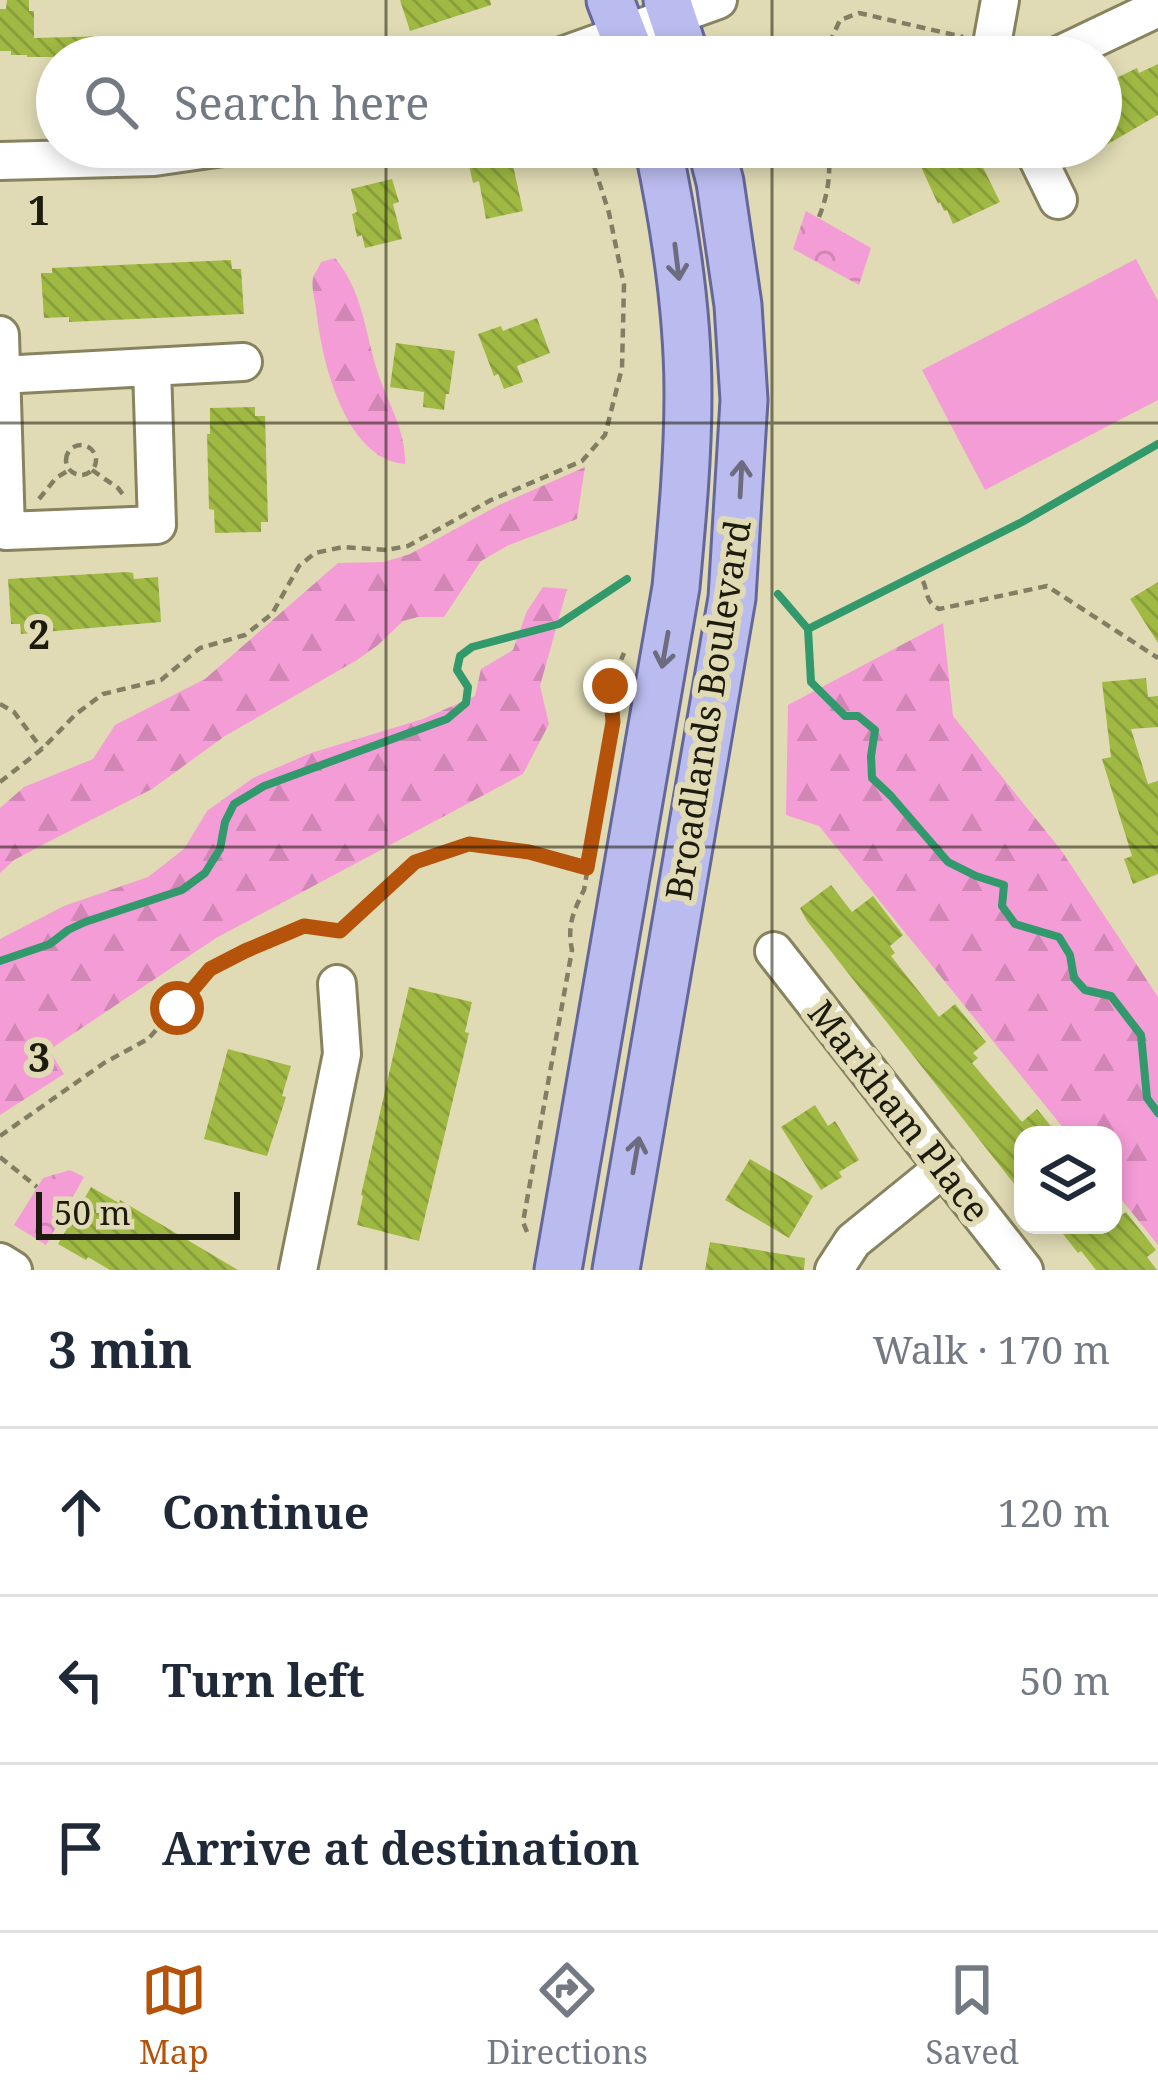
<!DOCTYPE html>
<meta charset="utf-8">
<style>
body{margin:0;font-family:"Noto Serif",serif;background:#f6f6f7;color:#1f2937}
.controls{position:absolute;right:36px;bottom:36px;display:grid;overflow:hidden;border-radius:24px;box-shadow:0 6px 18px #0003}
.controls button{width:108px;height:108px;display:grid;place-items:center;padding:0;border:0;border-bottom:3px solid #e0e1e3;background:#fff;color:#1f2937;font:60px sans-serif}
.scale{position:absolute;left:36px;bottom:30px;width:204px;box-sizing:border-box;padding-left:12px;border:6px solid #1d1b0d;border-top:0;font-size:33px;line-height:42px;white-space:nowrap;color:#1d1b0d;-webkit-text-stroke:9px #e0dbb4;paint-order:stroke}
.stop{position:absolute;width:36px;height:36px;margin:-27px;border:9px solid #b45309;border-radius:50%;background:#fff}
.stop.end{background:#b45309;border-color:#fff;box-shadow:0 3px 12px #0008}
.list{margin:0;padding:0;list-style:none}
h2{display:flex;justify-content:space-between;align-items:center;height:156px;margin:0;padding:0 48px;font-size:51px}
h2 small{font-size:39px;font-weight:400;color:#747a83}
.list li{display:grid;grid-template-columns:78px 1fr auto;gap:36px;align-items:center;box-sizing:border-box;height:168px;padding:0 48px;border-top:3px solid #e0e1e3}
.list b{display:block;font-size:45px;white-space:nowrap}
.list em{font-size:39px;font-style:normal;color:#747a83}
.icon{flex:none;width:66px;height:66px;fill:none;stroke:currentColor;stroke-width:2;stroke-linecap:round;stroke-linejoin:round}
.map{position:relative;flex:none;width:1158px;height:1270px;overflow:hidden}
.search{position:absolute;background:#fff;box-shadow:0 6px 18px #0003;left:36px;right:36px;top:36px;height:132px;display:flex;align-items:center;gap:30px;box-sizing:border-box;padding:0 42px;border-radius:66px;color:#747a83;font-size:45px}
.sheet{height:660px;background:#fff}
nav{display:flex;justify-content:space-around;align-items:center;box-sizing:border-box;height:168px;border-top:3px solid #e0e1e3;background:#fff;font-size:33px;color:#747a83}
nav a{display:grid;justify-items:center;gap:6px}
nav .on{color:#b45309}
.map>svg:first-child{display:block}
.forest{fill:url(#forest-firs)}
.park{fill:url(#park-crowns)}
.garden{fill:#f49cd6}
.lines{fill:none;stroke-linecap:round;stroke-linejoin:round}
.stream{stroke:#32996c;stroke-width:8}
.building{fill:url(#building-back-hatch)}
.minor-casing{stroke:#88835f;stroke-width:42}
.major-casing{stroke:#656799;stroke-width:51}
.path{stroke:#827e63;stroke-width:4.5;stroke-dasharray:9 6;stroke-linecap:butt}
.minor{stroke:#fff;stroke-width:36}
.major{stroke:#babcef;stroke-width:45}
.oneway{stroke:#6c6c7e}
.route{stroke:#b45309;stroke-width:15}
.grid{fill:none;stroke:#1d1b0d;stroke-width:3;stroke-opacity:0.55}
.labels{text-anchor:middle;stroke-width:12;stroke-linejoin:round;paint-order:stroke}
.street-label{font-size:36px;fill:#1d1b0d;stroke:#e0dbb4}
.grid-label{font-size:39px;text-anchor:middle;font-weight:bold;fill:#1d1b0d;stroke:#e0dbb4;stroke-width:12;stroke-linejoin:round;paint-order:stroke}
</style>
<div class="map">
<svg width="1158" height="1270" viewBox="0 0 1158 1270">
<defs>
<pattern id="forest-firs" width="22" height="20" patternUnits="userSpaceOnUse" patternTransform="scale(3)"><rect width="22" height="20" fill="#f49cd6"/><path d="M5 1l3.5 6h-7zM16 11l3.5 6h-7z" fill="#d186b6"/></pattern>
<pattern id="park-crowns" width="20" height="18" patternUnits="userSpaceOnUse" patternTransform="scale(3)"><rect width="20" height="18" fill="#f49cd6"/><path d="M2 6a3 3 0 1 1 6 0M12 15a3 3 0 1 1 6 0" fill="none" stroke="#d186b6"/></pattern>
<pattern id="building-back-hatch" width="6" height="6" patternUnits="userSpaceOnUse" patternTransform="scale(3)"><rect width="6" height="6" fill="#9fb943"/><path d="M-1 5l2 2M0 0l6 6M5-1l2 2" fill="none" stroke="#889e3a"/></pattern>
</defs>
<rect width="100%" height="100%" fill="#e0dbb4"/>
<path class="forest" d="M335,258C364,294 364,330 378,373C388,404 406,430 405,464C344,459 321,358 316,308C315,300 311,287 313,279C314,273 319,268 321,262Z
M585,467L577,519L507,546L481,561L444,617H418L403,621L378,645L357,660L225,736L152,789L50,841L14,860L0,873V808L24,787L93,759L115,725L205,679L338,563L384,562L410,554L499,505Z
M543,587L567,589L540,686L549,724L523,774L216,938L49,1050L64,1074L0,1115V939L64,906L148,877L184,849L207,811L253,778L311,753L423,719L475,696L481,669L513,650L527,611Z
M943,623L953,716L1061,850L1158,997V1245L1113,1189V1135H1069L819,826L786,815L788,705Z"/>
<path class="park" d="M806,211L871,248L859,285L793,249Z
M70,1170L84,1177L46,1245L14,1225L43,1178Z"/>
<path class="garden" d="M1136,259L1158,301V400L985,490L922,370Z"/>
<g class="lines">
<path class="stream" d="M778,594L808,629L811,682L845,716H858L875,730L871,756L872,778L891,796L948,862L976,876L1004,885L1002,906L1015,924L1059,937L1070,955L1074,978L1085,990L1111,996L1141,1035L1147,1098L1158,1113
M808,629L1022,522L1158,444
M0,961L50,944L68,930L85,922L182,890L205,873L220,849L225,822L234,804L264,786L447,719L466,703L468,687L457,670L460,656L472,647L559,624L627,579"/>
</g>
<path class="building" d="M7,0H29V11H34V38L110,36L111,57H27V55H11V51H0V9H6Z
M400,0H490L491,5L410,31Z
M1158,64V115L1101,148V90L1114,83L1112,80L1137,68L1139,73Z
M912,147H973L1000,202L953,224L947,210L944,211L940,202L938,204Z
M510,152L523,211L486,219L479,181L473,183L468,161Z
M392,179L399,202L393,204L402,239L365,248L362,235L357,237L352,214L357,212L351,189Z
M231,260L232,269H241L244,314L69,322V317L44,318L41,273H52V268Z
M537,318L550,353L517,366L523,382L504,389L498,374L494,376L478,334L501,326L503,331Z
M396,343L455,351L449,394H446L444,410L423,407L424,392L390,387Z
M255,407V416H265L268,522H261V532L215,533L214,510L209,509L207,434H210V408Z
M127,572L133,573L134,579L158,577L161,622L21,634L20,624H11L8,579Z
M1158,582V643L1130,599Z
M1146,678L1148,697L1158,696V727L1131,729L1148,784L1158,781V874L1133,884L1124,859L1132,856L1102,759L1111,757L1102,682Z
M831,885L852,912L873,896L903,935L890,946L895,953L891,956L939,1017L955,1004L986,1042L973,1053L978,1058L972,1063L1022,1122L1037,1109L1058,1135H1023V1195L807,921L800,908Z
M409,987L472,1002L465,1032L469,1033L419,1241L357,1225L363,1196L361,1195Z
M228,1049L291,1066L282,1096L286,1097L267,1156L204,1139Z
M815,1105L828,1126L835,1121L859,1160L839,1172L842,1177L821,1190L781,1127Z
M750,1159L813,1196L789,1238L725,1200Z
M91,1187L119,1203L120,1200L238,1270H110L88,1257L86,1260L58,1244Z
M1126,1212L1156,1250L1147,1257L1157,1270H1096L1081,1251L1078,1253L1056,1225H1113V1221Z
M710,1242L805,1258L804,1270H705Z"/>
<g class="lines">
<defs>
<path id="minor" d="M559,57L718,0
M994,57L992,44L1000,0
M1055,57L1158,8
M1032,147L1058,200
M0,161L154,157L223,147
M0,335L6,531L157,525L152,368
M0,375L243,362
M774,951L1024,1270
M0,1262L13,1270
M298,1270L342,1054L337,984
M834,1270L853,1241L943,1168"/>
<path id="major" d="M610,0L632,57
M667,0L686,57
M558,1270L676,587C682,522 688,458 688,394C688,312 675,227 658,147
M616,1270L732,598L744,400L738,305L720,182L711,147"/>
</defs>
<use href="#minor" class="minor-casing"/>
<use href="#major" class="major-casing"/>
<path class="path" d="M823,57L840,20L859,13L963,37
M819,217C828,195 832,170 827,147
M66 460a15 15 0 1 1 30 0a15 15 0 1 1-30 0Z
M92,470L118,488L125,497
M39,499L56,478L69,470
M923,581C928,592 925,602 939,609L1047,586L1158,658
M0,704L14,712L42,749
M0,782L42,749L76,714L103,694L161,680L200,648L245,635L272,614L299,566L315,553L343,547L386,550L408,546L491,500L582,461L605,435L622,368L624,285L609,213L588,147
M0,1136L104,1063L148,1039L210,969L304,926L340,931L415,862L469,844L529,852L587,868
M0,1157L37,1187
M527,1232L523,1222L572,950C567,926 573,912 584,890L613,722L610,686L624,653"/>
<use href="#minor" class="minor"/>
<use href="#major" class="major"/>
</g>
<defs><path id="oneway-shaft" d="M-6 0H5M1.5-3L5.5 0L1.5 3" fill="none" stroke-width="1.6" stroke-linecap="round" stroke-linejoin="round" transform="scale(3)"/></defs>
<g class="oneway">
<use href="#oneway-shaft" transform="translate(677 262) rotate(83)"/>
<use href="#oneway-shaft" transform="translate(741 479) rotate(-87)"/>
<use href="#oneway-shaft" transform="translate(665 650) rotate(100)"/>
<use href="#oneway-shaft" transform="translate(636 1155) rotate(-80)"/>
</g>
<g class="lines">
<path class="route" d="M177,1008L210,969L245,951L304,926L340,931L415,862L469,844L529,852L587,868L613,722L610,686"/>
</g>
<path class="grid" d="M386,0V57M772,0V57M386,147V1270M772,147V1270M0,423H1158M0,847H1158"/>
<g class="labels">
<g class="street-label">
<text transform="translate(708 710) rotate(-81)" y="13">Broadlands Boulevard</text>
<text transform="translate(899 1111) rotate(52)" y="13">Markham Place</text>
</g>
</g>
<g class="grid-label">
<text x="39" y="225">1</text>
<text x="39" y="649">2</text>
<text x="39" y="1072">3</text>
</g>
</svg>
<div class="controls">
<button><svg class="icon" aria-label="layers" viewBox="0 0 24 24"><path d="M12 4l9 5-9 5-9-5zM3 14l9 5 9-5"/></svg></button>
</div>
<div class="scale">50 m</div>
<div class="stop" style="left:177px;top:1008px"></div>
<div class="stop end" style="left:610px;top:686px"></div>
<div class="search"><svg class="icon" aria-label="search" viewBox="0 0 24 24"><circle cx="10" cy="10" r="6"/><path d="M15 15l6 6"/></svg>Search here</div>
</div>
<section class="sheet">
<h2>3 min<small>Walk · 170 m</small></h2>
<ul class="list">
<li><svg class="icon" aria-label="ahead" viewBox="0 0 24 24"><path d="M12 20V5M6 11l6-6 6 6"/></svg><div><b>Continue</b></div><em>120 m</em></li>
<li><svg class="icon" aria-label="left" viewBox="0 0 24 24"><path d="M17 20v-9H6M10 6l-5 5 5 5"/></svg><div><b>Turn left</b></div><em>50 m</em></li>
<li><svg class="icon" aria-label="arrive" viewBox="0 0 24 24"><path d="M6 21V4h12l-3 4 3 4H6"/></svg><div><b>Arrive at destination</b></div></li>
</ul>
</section>
<nav>
<a class="on"><svg class="icon" aria-label="map" viewBox="0 0 24 24"><path d="M3 6l6-2 6 2 6-2v14l-6 2-6-2-6 2zM9 4v14M15 6v14"/></svg>Map</a>
<a><svg class="icon" aria-label="directions" viewBox="0 0 24 24"><path d="M12 3l9 9-9 9-9-9zM9 14v-3h6M13 9l2 2-2 2"/></svg>Directions</a>
<a><svg class="icon" aria-label="saved" viewBox="0 0 24 24"><path d="M7 4h10v16l-5-4-5 4z"/></svg>Saved</a>
</nav>
